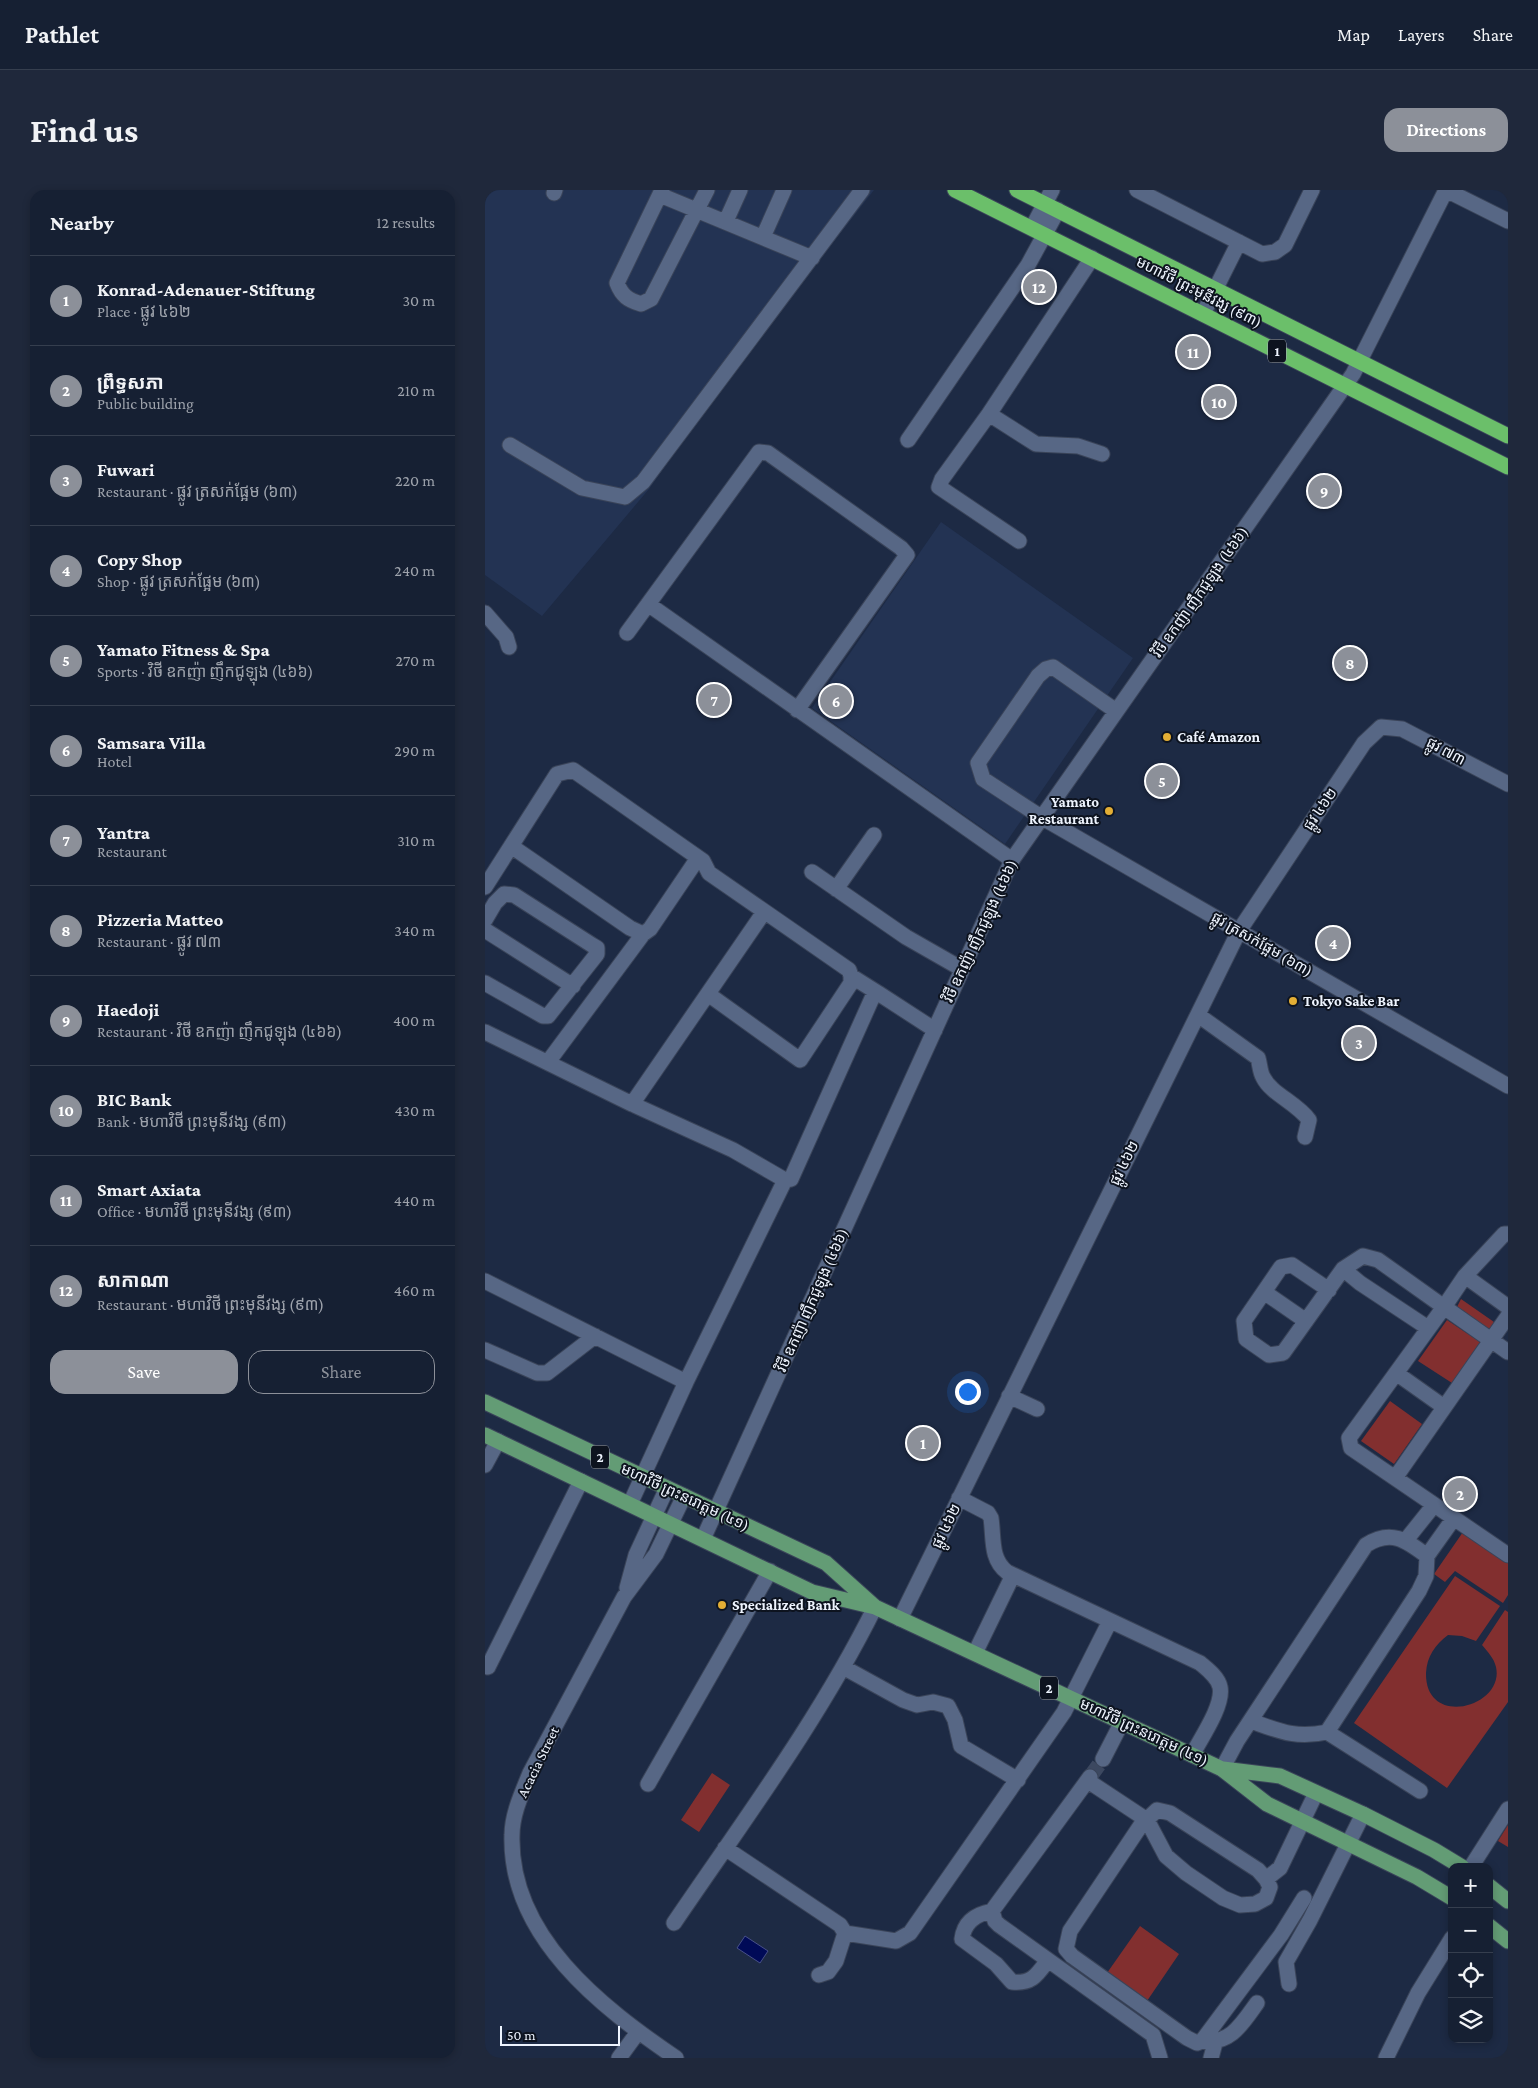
<!DOCTYPE html>
<meta charset="utf-8">
<style>
body{margin:0;font-family:"Crimson Pro","Noto Sans Khmer",serif;background:#1f283b;color:#f1f3f6}
.controls{position:absolute;right:15px;bottom:15px;display:grid;overflow:hidden;border-radius:10px;box-shadow:0 2px 8px #0003}
.controls button{width:45px;height:45px;display:grid;place-items:center;padding:0;border:0;border-bottom:1px solid #353e4e;background:#162033;color:#f1f3f6;font:25px sans-serif}
.scale{position:absolute;left:15px;bottom:12px;width:120px;box-sizing:border-box;padding-left:5px;border:2px solid #eef4fe;border-top:0;font-size:14px;line-height:18px;white-space:nowrap;color:#eef4fe;-webkit-text-stroke:4px #0d131f;paint-order:stroke}
.you{position:absolute;left:482px;top:1201px;width:18px;height:18px;margin:-12px;border:4px solid #fff;border-radius:50%;background:#1a73e8;box-shadow:0 0 0 8px #1a73e833}
.badge{display:grid;place-items:center;width:32px;height:32px;border-radius:50%;background:#8c9099;color:#fff;font-size:16px;font-weight:700}
.pin{position:absolute;translate:-50% -50%;border:2px solid #fff;box-shadow:0 1px 5px #0006}
.list{margin:0;padding:0;list-style:none}
h2{display:flex;justify-content:space-between;align-items:center;height:65px;margin:0;padding:0 20px;font-size:21px}
h2 small{font-size:16px;font-weight:400;color:#9ea3ac}
.list li{display:grid;grid-template-columns:32px 1fr auto;gap:15px;align-items:center;box-sizing:border-box;height:90px;padding:0 20px;border-top:1px solid #353e4e}
.list b{display:block;font-size:19px;white-space:nowrap}
.list p{margin:0;font-size:16px;white-space:nowrap;color:#9ea3ac}
.list em{font-size:16px;font-style:normal;color:#9ea3ac}
.actions{display:flex;gap:10px;padding:15px 20px}
.actions a{flex:1;padding:11px 0;border:1px solid #8c9099;border-radius:15px;text-align:center;font-size:18px;color:#8c9099}
.actions .main{background:#8c9099;color:#fff}
.icon{flex:none;width:28px;height:28px;fill:none;stroke:currentColor;stroke-width:2;stroke-linecap:round;stroke-linejoin:round}
.map{position:relative;flex:none;width:1023px;height:1868px;overflow:hidden;border-radius:15px}
header{display:flex;align-items:center;gap:30px;box-sizing:border-box;height:70px;padding:0 25px;background:#162033;border-bottom:1px solid #353e4e}
header strong{font-size:24px}
nav{display:flex;gap:28px;margin-inline-start:auto;font-size:18px}
.intro{display:flex;align-items:center;justify-content:space-between;box-sizing:border-box;height:120px;padding:0 30px}
h1{margin:0;font-size:35px}
.button{padding:12px 22px;border-radius:15px;background:#8c9099;color:#fff;font-size:18px;font-weight:700}
main{display:flex;gap:30px;padding:0 30px}
aside{flex:1;background:#162033;border-radius:15px;box-shadow:0 2px 8px #0003}
.map>svg:first-child{display:block}
.built{fill:#233353}
.green{fill:#822f2f}
.water{fill:#000a57;stroke:#475089}
.lines{fill:none;stroke-linecap:round;stroke-linejoin:round}
.minor-tunnel{stroke:#3c4860;stroke-width:15;stroke-dasharray:15 8;stroke-linecap:butt}
.minor-casing{stroke:#3a4459;stroke-width:17}
.major-casing{stroke:#3a4459;stroke-width:17}
.highway-casing{stroke:#3a4459;stroke-width:17}
.minor{stroke:#576785;stroke-width:15}
.major{stroke:#639c75;stroke-width:15}
.highway{stroke:#6bbf6a;stroke-width:15}
.poi-dot{fill:#e3ae35;stroke:#0d131f;stroke-width:2}
.labels{text-anchor:middle;stroke-width:4;stroke-linejoin:round;paint-order:stroke}
.shield{fill:#0d131f;stroke:#aab0bb;stroke-width:1}
.shield-label{font-size:14px;font-weight:bold;fill:#eef4fe}
.street-label{font-size:15px;fill:#eef4fe;stroke:#0d131f}
.poi-label{font-size:15px;font-weight:bold;fill:#eef4fe;stroke:#0d131f;text-anchor:start}
</style>
<header>
<strong>Pathlet</strong>
<nav><a>Map</a><a>Layers</a><a>Share</a></nav>
</header>
<div class="intro"><h1>Find us</h1><a class="button">Directions</a></div>
<main>
<aside>
<h2>Nearby<small>12 results</small></h2>
<ul class="list">
<li><span class="badge">1</span><div><b>Konrad-Adenauer-Stiftung</b><p>Place · ផ្លូវ ៤៦២</p></div><em>30 m</em></li>
<li><span class="badge">2</span><div><b>ព្រឹទ្ធសភា</b><p>Public building</p></div><em>210 m</em></li>
<li><span class="badge">3</span><div><b>Fuwari</b><p>Restaurant · ផ្លូវ ត្រសក់ផ្អែម (៦៣)</p></div><em>220 m</em></li>
<li><span class="badge">4</span><div><b>Copy Shop</b><p>Shop · ផ្លូវ ត្រសក់ផ្អែម (៦៣)</p></div><em>240 m</em></li>
<li><span class="badge">5</span><div><b>Yamato Fitness &amp; Spa</b><p>Sports · វិថី ឧកញ៉ា ញឹកជូឡុង (៤៦៦)</p></div><em>270 m</em></li>
<li><span class="badge">6</span><div><b>Samsara Villa</b><p>Hotel</p></div><em>290 m</em></li>
<li><span class="badge">7</span><div><b>Yantra</b><p>Restaurant</p></div><em>310 m</em></li>
<li><span class="badge">8</span><div><b>Pizzeria Matteo</b><p>Restaurant · ផ្លូវ ៧៣</p></div><em>340 m</em></li>
<li><span class="badge">9</span><div><b>Haedoji</b><p>Restaurant · វិថី ឧកញ៉ា ញឹកជូឡុង (៤៦៦)</p></div><em>400 m</em></li>
<li><span class="badge">10</span><div><b>BIC Bank</b><p>Bank · មហាវិថី ព្រះមុនីវង្ស (៩៣)</p></div><em>430 m</em></li>
<li><span class="badge">11</span><div><b>Smart Axiata</b><p>Office · មហាវិថី ព្រះមុនីវង្ស (៩៣)</p></div><em>440 m</em></li>
<li><span class="badge">12</span><div><b>សាកាណា</b><p>Restaurant · មហាវិថី ព្រះមុនីវង្ស (៩៣)</p></div><em>460 m</em></li>
</ul>
<div class="actions"><a class="main">Save</a><a>Share</a></div>
</aside>
<div class="map">
<svg width="1023" height="1868" viewBox="0 0 1023 1868">
<rect width="100%" height="100%" fill="#1d2a44"/>
<path class="built" d="M0,0H389L247,182L164,299L57,426L0,385Z
M456,332L648,468L520,654L327,518Z"/>
<path class="green" d="M976,1109L1009,1132L1004,1140L972,1117Z
M962,1130L995,1152L967,1193L933,1171Z
M905,1211L937,1234L909,1274L876,1251Z
M978,1342L1023,1373V1405L1018,1413L970,1381L960,1392L949,1384Z
M970,1386L1015,1416L991,1451L977,1446L963,1445C950,1455 942,1466 941,1483C940,1539 1020,1517 1011,1477C1009,1468 1002,1461 997,1455L1020,1420L1023,1422V1512L962,1598L869,1533Z
M227,1583L245,1595L214,1642L196,1630Z
M1023,1635V1657L1013,1651Z
M655,1736L694,1764L662,1811L622,1783Z"/>
<path class="water" d="M260,1746L283,1761L275,1773L252,1758Z"/>
<g class="lines">
<path class="minor-tunnel" d="M605,1587L618,1569"/>
<defs>
<path id="minor" d="M177,0L132,93C137,106 143,110 156,114L166,109L222,0
M652,0L777,64L790,62L800,55L827,0
M961,0L1023,31
M69,3L70,0
M175,5L327,68
M241,31L255,0
M547,38L567,0
M278,47L299,0
M718,124L754,52
M504,224L551,254L593,256L617,264
M423,250L543,75L573,20
M25,255L97,298L140,307L158,292L377,0
M534,351L454,297L457,289L504,224L607,68
M163,414L527,670
M0,423L21,447L24,457
M142,443L274,262L283,263L416,358L422,365L312,520
M631,521L568,477L561,479L553,486L493,573L498,589L556,627L1023,896
M26,656L145,738L158,744
M327,682L421,747L477,779
M0,697L72,584L88,580L218,671L224,683L364,780L366,786V793L315,870L223,804
M351,699L389,645
M0,730L10,713L19,704L29,705L107,755L112,758V764L63,826H58L0,793
M0,740L88,796
M366,786L393,803
M713,825L773,868C775,875 775,882 778,887C786,904 812,913 824,930L820,947
M0,842L147,914L248,960L300,990
M63,872L158,744L165,739L213,668
M147,914L279,722
M858,1079L875,1093L943,1138
M980,1086L1023,1117
M0,1091L201,1192
M844,1100L807,1075L796,1077L759,1131L761,1149L784,1165L798,1163L858,1079L878,1066L893,1070L959,1117L980,1086L1019,1044H1023
M779,1102L821,1131
M0,1160L52,1183H62L110,1146
M1023,1162L959,1117L864,1248L866,1258L1023,1365
M911,1183L959,1217
M524,1206L552,1219
M0,1275L13,1251
M910,1288L1023,1126
M474,1308L503,1323L506,1328C509,1348 505,1369 522,1382L715,1473C722,1479 733,1487 735,1497C739,1515 716,1548 707,1565
M145,1314L201,1192L300,990L306,989L388,806L393,803L450,840
M218,1349L527,670L868,184L961,0
M921,1350L949,1315
M142,1398L151,1365L182,1298
M415,1429L754,741L879,553L896,537L917,539L1023,594
M490,1463L528,1385
M0,1475L3,1477L96,1291
M358,1477L418,1510L432,1515L448,1512L463,1516L470,1530L476,1556L533,1590
M766,1531C794,1541 811,1549 842,1542L935,1601
M842,1542L934,1401L941,1386L942,1366L969,1328
M618,1569L637,1532
M737,1579L752,1551L881,1355C906,1339 921,1350 942,1366
M605,1587L507,1721L510,1731L514,1735L668,1845L675,1868
M603,1591L662,1630L681,1666L701,1683L738,1708L755,1715L770,1714L781,1708L785,1697L781,1689L773,1680L685,1623L672,1620L656,1635L585,1741L581,1759L587,1766L702,1848L712,1853L717,1851L796,1745L819,1708
M163,1594L285,1381
M240,1658L355,1735L360,1743L351,1771L343,1782L334,1785
M986,1677L1023,1619
M781,1689L795,1678L831,1603
M507,1721C491,1724 479,1732 477,1749L511,1774L527,1792C547,1794 552,1785 563,1770
M189,1733C259,1630 335,1528 390,1417
M360,1743L411,1751L425,1743L579,1522L625,1431
M804,1794L801,1772L825,1730L878,1624
M717,1851C745,1855 757,1834 772,1813
M134,1868L153,1842
M191,1868C116,1817 24,1746 27,1645C27,1624 37,1603 45,1583L139,1407L171,1364L199,1306
M726,1868L730,1853
M901,1868L933,1803L967,1748"/>
<path id="major" d="M0,1212L341,1373L389,1416
M0,1245L327,1402L390,1417L737,1579L782,1614L932,1687L967,1708
M738,1579L795,1586L878,1624L949,1660L977,1677
M1004,1696L1023,1711
M1004,1736L1023,1751"/>
<path id="highway" d="M470,0L1023,277
M532,0L1023,246"/>
</defs>
<use href="#minor" class="minor-casing"/>
<use href="#major" class="major-casing"/>
<use href="#highway" class="highway-casing"/>
<use href="#minor" class="minor"/>
<use href="#major" class="major"/>
<use href="#highway" class="highway"/>
</g>
<g class="poi-dot">
<circle cx="682" cy="547" r="5"/>
<circle cx="624" cy="621" r="5"/>
<circle cx="808" cy="811" r="5"/>
<circle cx="237" cy="1415" r="5"/>
</g>
<g class="labels">
<g class="shield">
<rect x="783" y="149.5" width="18" height="23" rx="4"/>
<rect x="106" y="1255.5" width="18" height="23" rx="4"/>
<rect x="555" y="1486.5" width="18" height="23" rx="4"/>
</g>
<g class="shield-label">
<text x="792" y="166">1</text>
<text x="115" y="1272">2</text>
<text x="564" y="1503">2</text>
</g>
<g class="street-label">
<text transform="translate(714 102) rotate(27)" y="5">មហាវិថី ព្រះមុនីវង្ស (៩៣)</text>
<text transform="translate(715 402) rotate(-55)" y="5">វិថី ឧកញ៉ា ញឹកជូឡុង (៤៦៦)</text>
<text transform="translate(961 561) rotate(28)" y="5">ផ្លូវ ៧៣</text>
<text transform="translate(835 619) rotate(-56)" y="5">ផ្លូវ ៤៦២</text>
<text transform="translate(495 741) rotate(-65)" y="5">វិថី ឧកញ៉ា ញឹកជូឡុង (៤៦៦)</text>
<text transform="translate(777 754) rotate(30)" y="5">ផ្លូវ ត្រសក់ផ្អែម (៦៣)</text>
<text transform="translate(639 973) rotate(-64)" y="5">ផ្លូវ ៤៦២</text>
<text transform="translate(327 1110) rotate(-66)" y="5">វិថី ឧកញ៉ា ញឹកជូឡុង (៤៦៦)</text>
<text transform="translate(200 1307) rotate(25)" y="5">មហាវិថី ព្រះនរោត្តម (៤១)</text>
<text transform="translate(461 1336) rotate(-64)" y="5">ផ្លូវ ៤៦២</text>
<text transform="translate(659 1542) rotate(25)" y="5">មហាវិថី ព្រះនរោត្តម (៤១)</text>
<text transform="translate(53 1572) rotate(-64)" y="5">Acacia Street</text>
</g>
<g class="poi-label">
<text x="692" y="552">Café Amazon</text>
<text x="614" y="617" text-anchor="end">Yamato<tspan x="614" dy="17">Restaurant</tspan></text>
<text x="818" y="816">Tokyo Sake Bar</text>
<text x="247" y="1420">Specialized Bank</text>
</g>
</g>
</svg>
<div class="controls">
<button>+</button>
<button>−</button>
<button><svg class="icon" aria-label="locate" viewBox="0 0 24 24"><circle cx="12" cy="12" r="6"/><path d="M12 2v4M12 18v4M2 12h4M18 12h4"/></svg></button>
<button><svg class="icon" aria-label="layers" viewBox="0 0 24 24"><path d="M12 4l9 5-9 5-9-5zM3 14l9 5 9-5"/></svg></button>
</div>
<div class="scale">50 m</div>
<div class="you"></div>
<div class="pin badge" style="left:438px;top:1253px">1</div>
<div class="pin badge" style="left:975px;top:1304px">2</div>
<div class="pin badge" style="left:874px;top:853px">3</div>
<div class="pin badge" style="left:848px;top:753px">4</div>
<div class="pin badge" style="left:677px;top:591px">5</div>
<div class="pin badge" style="left:351px;top:511px">6</div>
<div class="pin badge" style="left:229px;top:510px">7</div>
<div class="pin badge" style="left:865px;top:473px">8</div>
<div class="pin badge" style="left:839px;top:301px">9</div>
<div class="pin badge" style="left:734px;top:212px">10</div>
<div class="pin badge" style="left:708px;top:162px">11</div>
<div class="pin badge" style="left:554px;top:97px">12</div>
</div>
</main>
